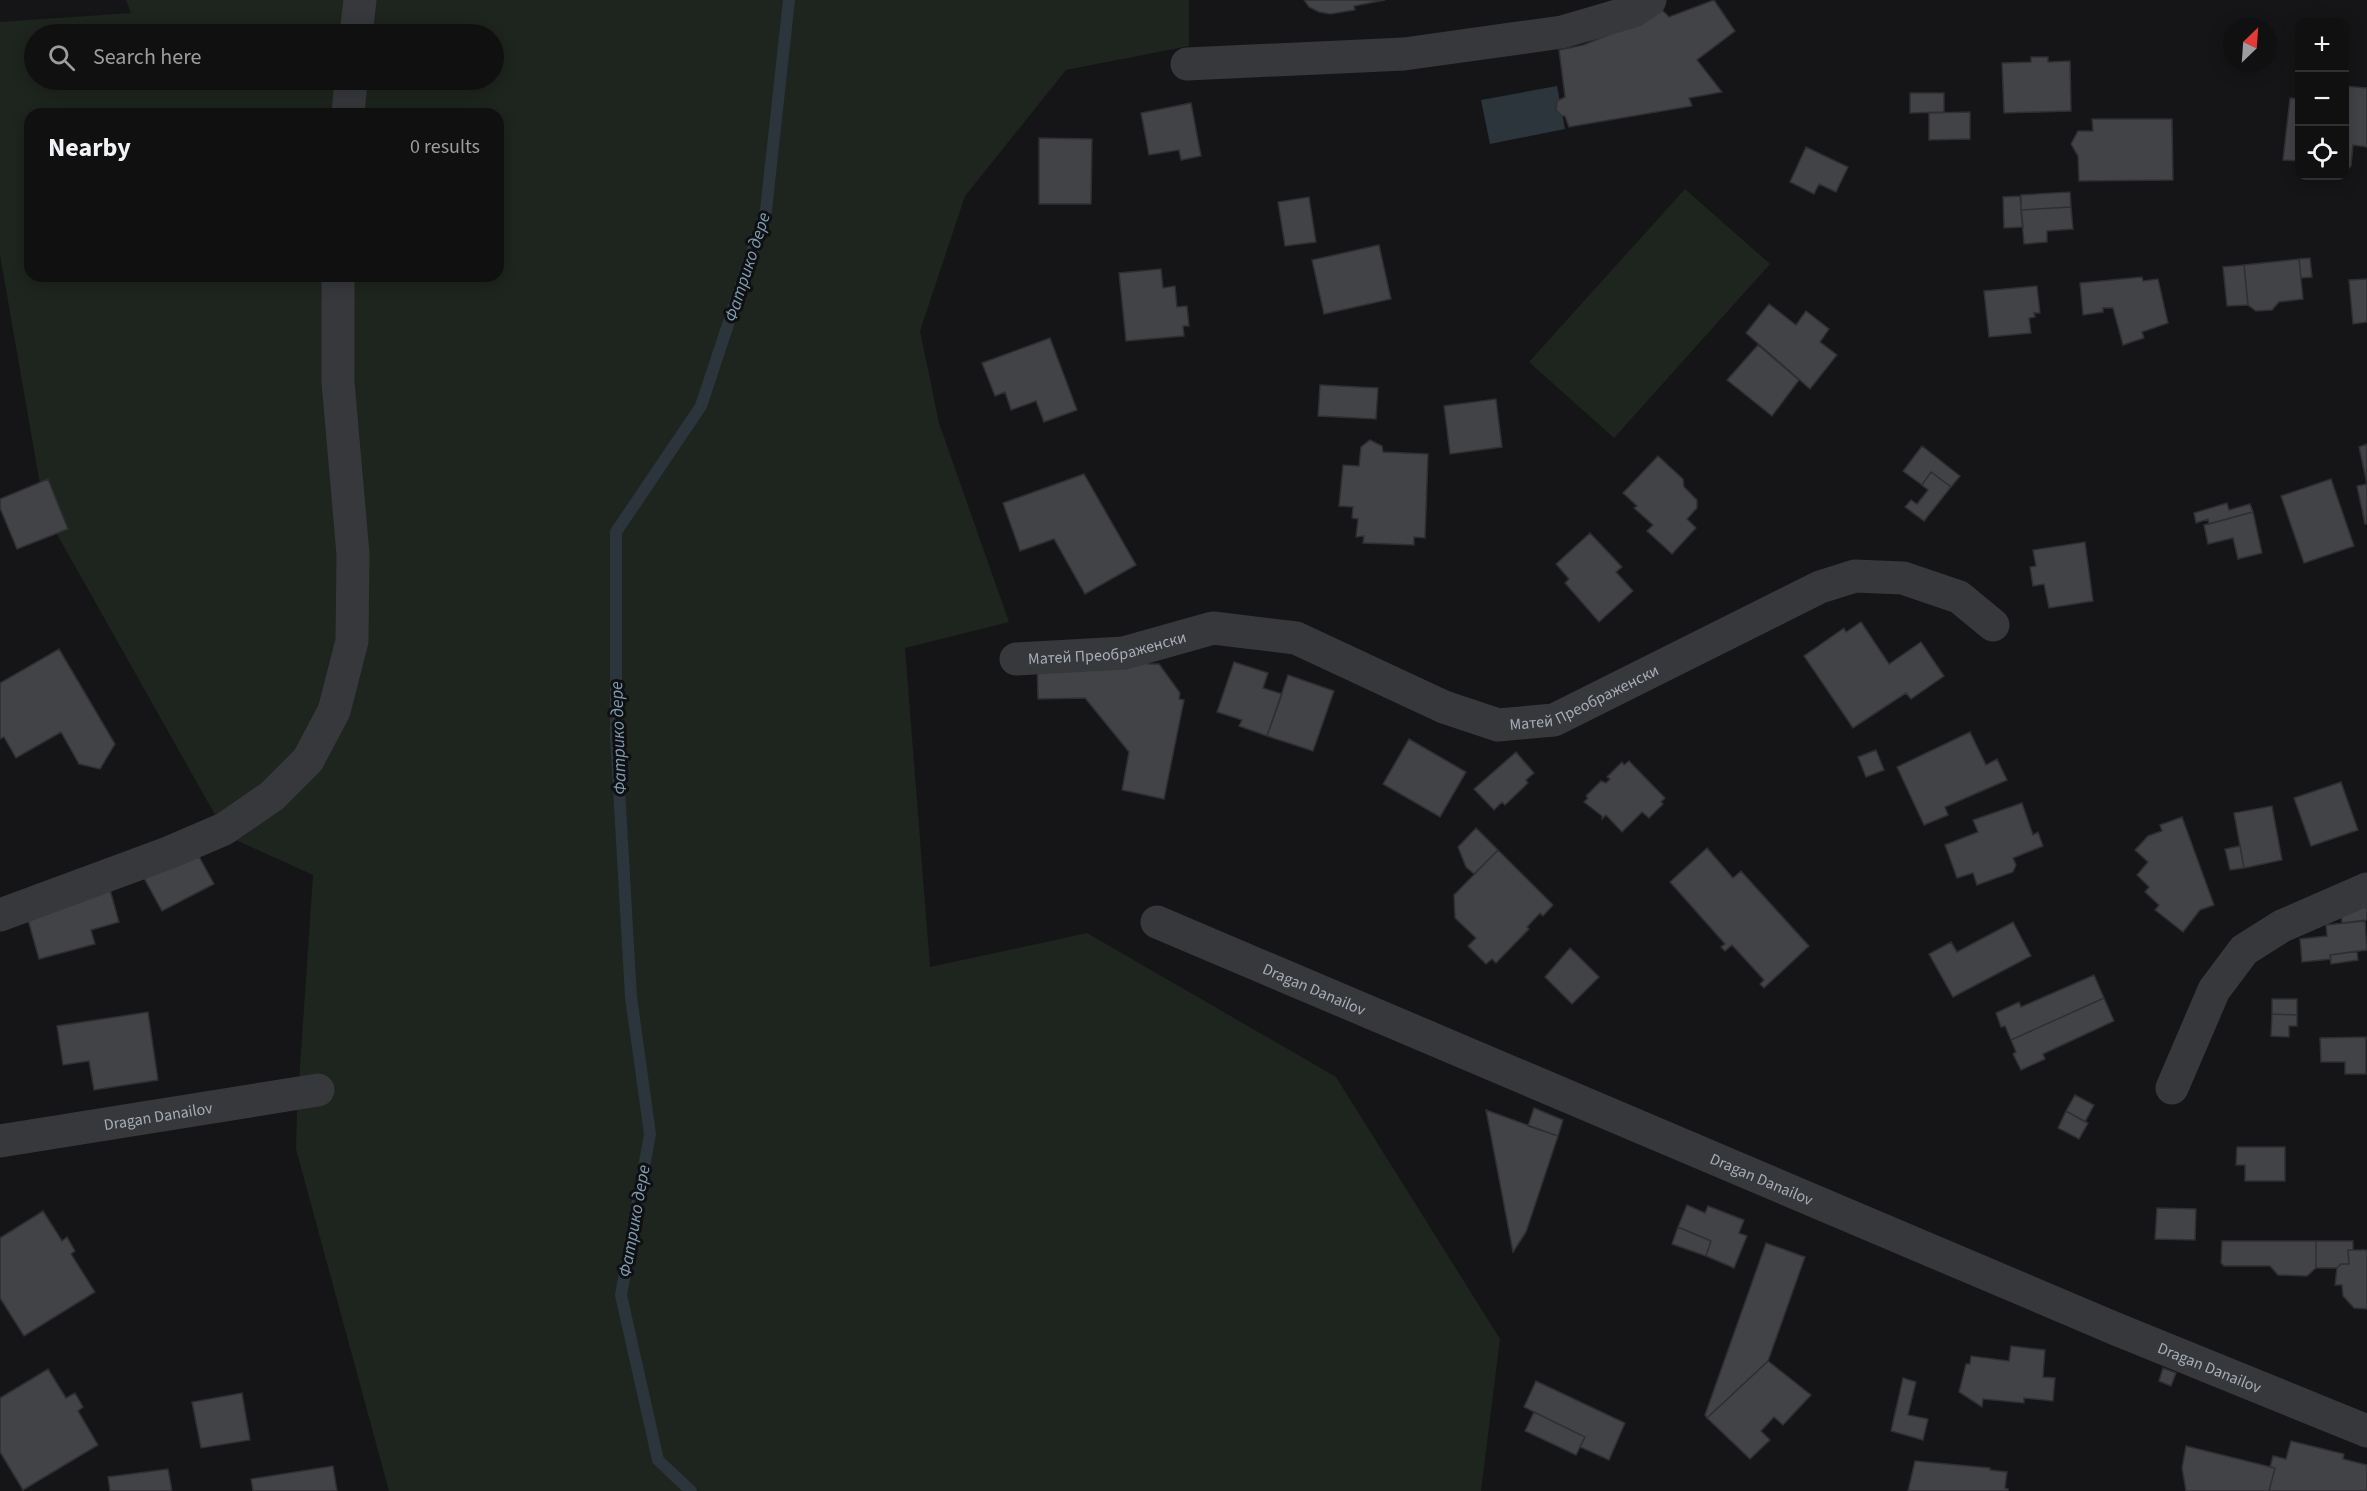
<!DOCTYPE html>
<meta charset="utf-8">
<style>
body{margin:0;font-family:"Source Sans 3",sans-serif;background:#1e1e1f;color:#f1f3f6}
.controls{position:absolute;right:18px;top:18px;display:grid;overflow:hidden;border-radius:12px;box-shadow:0 3px 15px #0003}
.controls button{width:54px;height:54px;display:grid;place-items:center;padding:0;border:0;border-bottom:2px solid #303031;background:#101011;color:#f1f3f6;font:30px sans-serif}
.compass{position:absolute;left:2223px;top:18px;width:54px;height:54px;border-radius:50%;background:#101011;box-shadow:0 3px 15px #0003;rotate:25deg}
.list{margin:0;padding:0;list-style:none}
h2{display:flex;justify-content:space-between;align-items:center;height:78px;margin:0;padding:0 24px;font-size:26px}
h2 small{font-size:20px;font-weight:400;color:#9c9d9f}
.icon{flex:none;width:33px;height:33px;fill:none;stroke:currentColor;stroke-width:2;stroke-linecap:round;stroke-linejoin:round}
.map{position:relative;flex:none;width:2367px;height:1491px;overflow:hidden}
.search{position:absolute;background:#101011;box-shadow:0 3px 15px #0003;left:24px;top:24px;width:480px;height:66px;display:flex;align-items:center;gap:15px;box-sizing:border-box;padding:0 21px;border-radius:33px;color:#9c9d9f;font-size:22px}
.panel{position:absolute;background:#101011;box-shadow:0 3px 15px #0003;left:24px;top:108px;width:480px;height:174px;border-radius:18px}
.map>svg:first-child{display:block}
.green{fill:#1d251e;fill-rule:evenodd}
.water{fill:#2b353b}
.lines{fill:none;stroke-linecap:round;stroke-linejoin:round}
.stream{stroke:#2b353b;stroke-width:12}
.building{fill:#414347;stroke:#2f2f33;stroke-width:1.5}
.minor{stroke:#36383c;stroke-width:33}
.labels{text-anchor:middle;stroke-width:6;stroke-linejoin:round;paint-order:stroke}
.street-label{font-size:16px;fill:#a7adb7;stroke:#101012}
.water-label{font-size:18px;font-style:italic;fill:#7e9db2;stroke:#101012}
</style>
<div class="map">
<svg width="2367" height="1491" viewBox="0 0 2367 1491">
<rect width="100%" height="100%" fill="#151517"/>
<path class="green" d="M126,0H1189V46L1066,70L965,196L920,331L939,423L1009,622L905,648L930,967L1087,933L1336,1077L1500,1339L1481,1491H389L296,1149L297,1111L313,875L227,836L45,513L0,255V22L131,13ZM34,34H494V80H34ZM30,114H498V276H30Z
M1685,189L1770,264L1614,438L1529,362Z"/>
<path class="water" d="M1557,86L1565,129L1490,144L1481,100Z"/>
<g class="lines">
<path class="stream" d="M691,1491L658,1460L621,1295L650,1134L631,997L616,737V532L701,406L766,210L789,0"/>
</g>
<path class="building" d="M1304,0H1385L1354,6L1355,10L1330,14L1319,12L1309,7Z
M1714,0L1735,31L1697,60L1722,92L1689,98L1692,106L1569,127L1565,116H1562L1556,110L1557,101L1565,97L1559,50L1583,45L1638,23L1660,8L1669,17Z
M2031,57H2048V62L2070,61L2071,111L2004,113L2002,63L2031,62Z
M2344,86L2367,88V147L2353,145L2351,166L2344,174Z
M1910,93H1944V112L1910,113Z
M2290,98L2300,99V161L2283,160Z
M1191,103L1201,156L1181,160L1179,150L1149,155L1141,113Z
M1970,112V139L1929,140V113Z
M2092,119H2172L2173,180L2079,181L2078,156L2071,144L2078,131H2093Z
M1039,138L1092,139L1091,204H1039Z
M1806,147L1848,167L1836,192L1819,184L1814,194L1790,182Z
M2070,192L2071,207L2021,210V195Z
M2020,196L2023,227L2004,228L2003,197Z
M1309,197L1316,242L1285,246L1278,202Z
M2071,207L2073,229L2047,231V242L2024,244L2021,210Z
M1379,245L1391,299L1324,314L1312,260Z
M2310,258L2312,277L2301,278L2299,259Z
M2299,259L2303,299L2279,302L2272,310L2256,311L2248,305L2244,265Z
M2244,265L2248,305L2227,306L2223,267Z
M1161,269L1163,288L1175,286L1177,307L1187,306L1189,326H1183L1184,336L1126,341L1119,273Z
M2142,277L2143,281L2158,279L2168,323L2142,332L2144,338L2123,345L2113,308H2103V312L2083,315L2080,283Z
M2367,279V322L2353,324L2349,280Z
M2037,286L2040,313H2034L2035,317L2029,318L2031,333L1989,337L1984,291Z
M1769,304L1796,325L1806,311L1829,329L1820,342L1837,355L1810,389L1746,333Z
M1050,338L1077,410L1044,422L1036,401L1011,410L1005,392L995,396L982,363Z
M1758,345L1799,380L1772,416L1727,380Z
M1320,385L1378,388L1376,419L1318,416Z
M1496,399L1502,447L1450,454L1444,406Z
M1370,440L1382,446L1383,452L1428,454L1425,538L1414,537V545L1363,543L1364,536L1356,537L1358,519L1352,518L1353,507L1339,506L1343,465L1359,466L1361,447Z
M2367,444V484L2359,447Z
M1922,446L1960,476L1951,487L1931,472L1922,485L1903,471Z
M1658,456L1683,479L1684,487L1697,500V508L1687,519L1696,528L1672,554L1647,531L1653,525L1634,508L1637,506L1623,493Z
M1931,472L1951,487L1924,521L1905,507L1911,500L1917,504L1928,490L1922,485Z
M1084,474L1136,565L1085,594L1054,539L1020,551L1003,503Z
M48,479L68,529L17,549L0,508V499Z
M2331,479L2354,546L2304,563L2281,496Z
M2367,484V524H2365L2357,486Z
M2227,503L2229,510L2250,504L2253,512L2209,524L2208,519L2196,523L2194,513Z
M2253,512L2262,553L2238,559L2233,538L2208,544L2204,525Z
M1590,533L1622,567L1616,572L1633,591L1599,622L1565,583L1569,579L1556,564Z
M2085,542L2093,601L2049,608L2044,584L2033,586L2030,567L2036,566L2033,550Z
M1861,622L1889,664L1921,642L1944,676L1911,699L1906,693L1853,728L1804,656L1844,628L1846,632Z
M59,649L115,744L100,769L79,764L61,732L16,758L4,737L0,739V683Z
M1149,660L1148,664H1159L1180,693L1179,699L1184,700L1164,799L1122,790L1129,752L1085,698L1038,699L1037,661Z
M1234,662L1268,673L1263,688L1282,694L1267,736L1239,726L1242,720L1217,712Z
M1288,675L1334,691L1313,751L1267,736Z
M1970,732L1986,765L1997,759L2007,780L1945,807L1948,815L1924,825L1897,767Z
M1409,739L1466,772L1440,817L1383,784Z
M1876,750L1884,770L1866,777L1858,757Z
M1516,752L1534,773L1526,780L1528,783L1505,805L1502,802L1494,810L1474,789Z
M1629,761L1665,798L1661,802L1663,804L1649,818L1642,812L1622,832L1606,815L1602,819V816L1584,802L1588,798L1586,796L1601,781L1606,783L1610,779L1607,777L1622,762L1624,765Z
M2341,782L2358,830L2311,846L2294,798Z
M2022,803L2033,835L2038,832L2043,846L2013,858L2016,865L2013,872L1977,885L1973,873L1957,878L1945,845L1978,832L1973,820Z
M2272,806L2282,860L2244,868L2234,813Z
M2182,817L2214,905L2200,910L2183,932L2155,910L2159,905L2145,892L2149,887L2137,875L2148,862L2135,850L2148,836L2162,831L2160,825Z
M1476,828L1498,850L1474,874L1466,867L1458,847Z
M2240,846L2244,868L2230,870L2225,849Z
M1707,848L1733,878L1741,871L1809,946L1764,988L1760,984L1764,980L1732,945L1725,951L1721,947L1725,944L1670,882Z
M1498,850L1553,905L1543,916L1540,913L1527,927L1529,929L1496,963L1492,959L1486,964L1468,946L1476,938L1455,918L1454,895Z
M196,851L214,884L162,911L144,878Z
M109,886L119,922L91,930L95,944L39,959L25,909Z
M2367,903V920L2342,923L2341,912Z
M2365,921L2367,950L2330,955L2331,959L2302,962L2300,939L2327,936L2326,925Z
M2013,922L2031,956L1953,997L1929,954L1951,942L1957,952Z
M1570,948L1599,977L1572,1004L1545,977Z
M2357,951L2358,960L2331,964L2330,955Z
M2094,975L2104,998L2011,1040L2005,1026L2001,1027L1996,1013L2019,1002L2021,1007Z
M2104,998L2114,1021L2043,1054L2045,1059L2021,1070L2013,1054L2016,1052L2011,1040Z
M2272,999H2297V1015L2272,1014Z
M148,1012L158,1080L94,1090L89,1061L63,1065L57,1026Z
M2272,1014L2297,1015V1026H2289V1037L2271,1036Z
M2366,1037V1074H2345V1062H2321L2320,1038Z
M2075,1095L2094,1105L2085,1122L2066,1111Z
M1534,1108L1563,1120L1558,1136L1528,1126Z
M1486,1110L1558,1136L1526,1232L1513,1252Z
M2066,1111L2088,1123L2079,1139L2058,1128Z
M2237,1147H2285V1181H2245V1165H2236Z
M1687,1205L1705,1213L1708,1206L1744,1220L1739,1233L1747,1236L1734,1268L1706,1256L1711,1241L1678,1227Z
M2157,1208L2196,1209L2195,1240L2155,1239Z
M43,1211L62,1241L67,1237L75,1251L71,1254L95,1292L24,1336L0,1298V1238Z
M1678,1227L1711,1241L1706,1256L1672,1244Z
M2222,1241H2316V1268L2307,1276L2278,1275L2270,1266H2224L2221,1263Z
M2316,1241H2353V1250H2348L2349,1264H2341L2337,1268H2316Z
M1766,1243L1805,1257L1768,1361L1707,1418L1705,1415Z
M2348,1250H2367V1309L2354,1308L2343,1296L2342,1285H2335L2337,1268L2341,1264H2349Z
M2011,1346L2045,1350L2043,1377L2055,1378L2053,1401L2024,1398V1403L1983,1399L1982,1407L1959,1392L1966,1364H1970L1971,1356L2009,1361Z
M1768,1361L1811,1395L1783,1425L1774,1417L1761,1431L1770,1440L1750,1459L1707,1418Z
M2163,1368L2176,1373L2171,1386L2159,1381Z
M48,1369L66,1398L75,1393L83,1407L78,1411L98,1445L23,1490L0,1452V1398Z
M1903,1378L1916,1382L1908,1415L1928,1419L1923,1440L1891,1431Z
M1536,1381L1625,1423L1609,1460L1580,1447L1585,1437L1524,1407Z
M242,1393L250,1440L201,1448L192,1402Z
M1534,1412L1585,1437L1576,1455L1525,1431Z
M2291,1441L2344,1454L2343,1459L2367,1465V1491H2269L2275,1468L2270,1467L2273,1456L2286,1459Z
M2186,1446L2275,1468L2269,1491H2186L2182,1468Z
M1915,1461L1990,1468V1470L2007,1472L2005,1488L2008,1489V1491H1908Z
M333,1466L337,1491H253L251,1479Z
M168,1469L172,1491H110L108,1477Z"/>
<g class="lines">
<g class="minor">
<path d="M356,34L360,0"/>
<path d="M1187,64L1404,54L1562,32L1634,11L1650,0"/>
<path d="M348,114L351,80"/>
<path id="s1" d="M1016,659L1124,653L1213,628L1296,638L1444,707L1498,725L1554,720L1820,587L1855,576L1903,578L1959,597L1993,625"/>
<path d="M0,915L168,853L224,829L272,796L308,760L334,711L352,641L353,554L338,382V276"/>
<path id="s2" d="M1157,922L2116,1329L2367,1431"/>
<path d="M2172,1088L2214,990L2244,950L2282,926L2367,889"/>
<path id="s3" d="M0,1141L318,1090"/>
</g>
</g>
<g class="labels">
<g class="street-label">
<text dy="6" stroke="none"><textPath href="#s1" startOffset="92">Матей Преображенски</textPath></text>
<text dy="6" stroke="none"><textPath href="#s1" startOffset="596">Матей Преображенски</textPath></text>
<text dy="6" stroke="none"><textPath href="#s2" startOffset="171">Dragan Danailov</textPath></text>
<text dy="6" stroke="none"><textPath href="#s3" startOffset="160">Dragan Danailov</textPath></text>
<text dy="6" stroke="none"><textPath href="#s2" startOffset="657">Dragan Danailov</textPath></text>
<text dy="6" stroke="none"><textPath href="#s2" startOffset="1143">Dragan Danailov</textPath></text>
</g>
<g class="water-label">
<text transform="translate(747 267) rotate(-72)" y="6">Фатрико дере</text>
<text transform="translate(618 738) rotate(-92)" y="6">Фатрико дере</text>
<text transform="translate(634 1221) rotate(-80)" y="6">Фатрико дере</text>
</g>
</g>
</svg>
<div class="controls">
<button>+</button>
<button>−</button>
<button><svg class="icon" aria-label="locate" viewBox="0 0 24 24"><circle cx="12" cy="12" r="6"/><path d="M12 2v4M12 18v4M2 12h4M18 12h4"/></svg></button>
</div>
<svg class="compass" viewBox="-18 -18 36 36"><path d="M0-13l5 13h-10z" fill="#e53935"/><path d="M0 13l5-13h-10z" fill="#9c9d9f"/></svg>
<div class="search"><svg class="icon" aria-label="search" viewBox="0 0 24 24"><circle cx="10" cy="10" r="6"/><path d="M15 15l6 6"/></svg>Search here</div>
<section class="panel">
<h2>Nearby<small>0 results</small></h2>
<ul class="list">
</ul>
</section>
</div>
